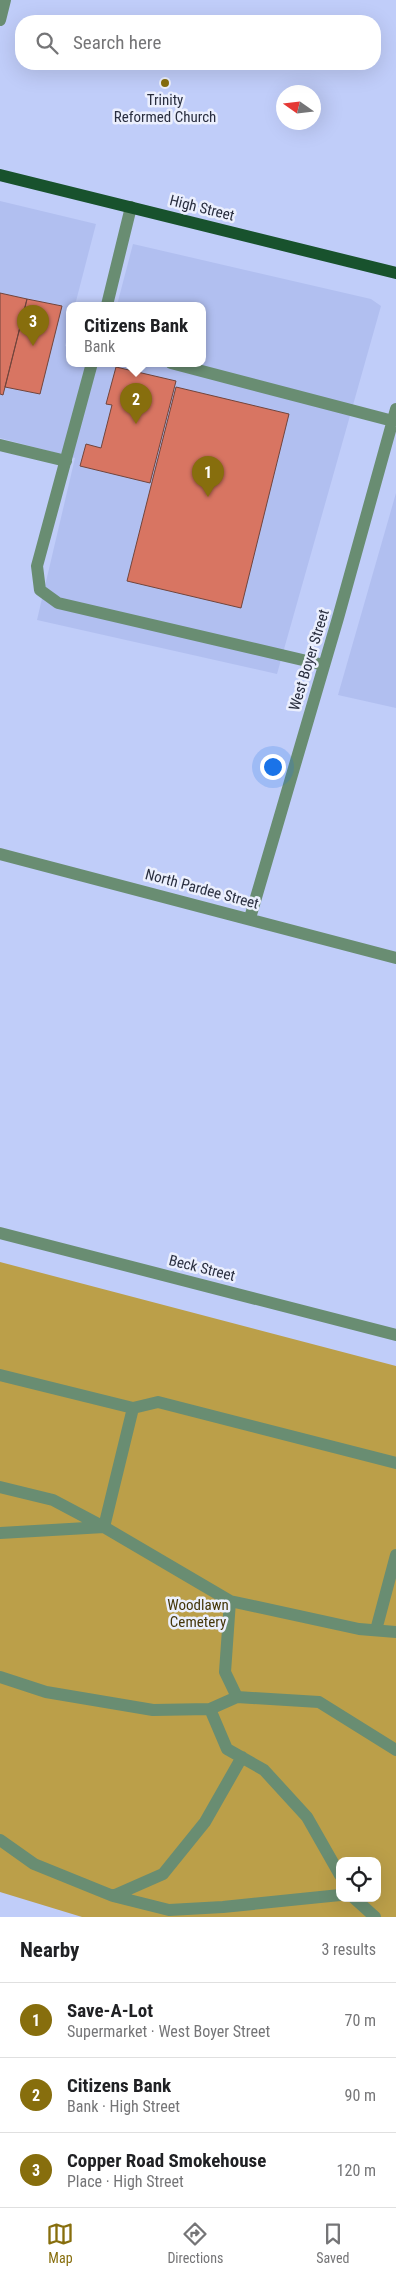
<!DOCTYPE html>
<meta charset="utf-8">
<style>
body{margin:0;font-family:"Roboto Condensed",sans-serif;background:#f6f6f6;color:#202124}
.controls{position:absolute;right:15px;bottom:15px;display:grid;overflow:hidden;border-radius:10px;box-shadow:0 5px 20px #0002}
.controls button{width:45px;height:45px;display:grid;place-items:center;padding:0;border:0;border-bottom:1px solid #e0e0e0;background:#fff;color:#202124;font:25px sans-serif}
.compass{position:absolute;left:276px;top:85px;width:45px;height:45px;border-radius:50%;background:#fff;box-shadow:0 5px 20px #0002;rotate:284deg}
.you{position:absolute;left:272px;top:766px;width:18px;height:18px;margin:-12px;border:4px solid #fff;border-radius:50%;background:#1a73e8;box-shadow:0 0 0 8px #1a73e833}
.badge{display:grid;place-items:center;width:32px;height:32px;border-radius:50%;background:#876e0d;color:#fff;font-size:16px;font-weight:700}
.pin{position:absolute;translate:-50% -41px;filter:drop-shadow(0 1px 2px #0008)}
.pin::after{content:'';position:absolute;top:26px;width:18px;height:15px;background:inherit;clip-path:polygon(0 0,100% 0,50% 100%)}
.popup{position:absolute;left:66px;top:302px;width:140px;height:65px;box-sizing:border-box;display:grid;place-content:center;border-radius:10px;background:#fff;filter:drop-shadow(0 1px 4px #0005);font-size:16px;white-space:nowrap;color:#757577}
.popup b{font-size:19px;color:#202124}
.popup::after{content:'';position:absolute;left:50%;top:100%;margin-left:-10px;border:10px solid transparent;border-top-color:#fff}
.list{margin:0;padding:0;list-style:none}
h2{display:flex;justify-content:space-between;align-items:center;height:65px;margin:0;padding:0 20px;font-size:21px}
h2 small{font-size:16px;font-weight:400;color:#757577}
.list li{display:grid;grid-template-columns:32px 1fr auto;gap:15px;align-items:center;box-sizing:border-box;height:75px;padding:0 20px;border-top:1px solid #e0e0e0}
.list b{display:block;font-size:19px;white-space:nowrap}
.list p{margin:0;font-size:16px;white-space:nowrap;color:#757577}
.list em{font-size:16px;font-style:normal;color:#757577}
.icon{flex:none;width:28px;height:28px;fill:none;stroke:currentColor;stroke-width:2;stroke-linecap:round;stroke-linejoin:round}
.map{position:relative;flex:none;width:396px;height:1917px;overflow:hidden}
.search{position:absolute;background:#fff;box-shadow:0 5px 20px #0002;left:15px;right:15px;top:15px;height:55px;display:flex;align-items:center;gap:12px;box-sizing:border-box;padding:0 18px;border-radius:20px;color:#757577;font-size:19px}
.sheet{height:290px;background:#fff}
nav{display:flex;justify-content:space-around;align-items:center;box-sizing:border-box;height:70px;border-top:1px solid #e0e0e0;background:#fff;font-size:14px;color:#757577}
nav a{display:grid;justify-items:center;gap:2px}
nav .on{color:#876e0d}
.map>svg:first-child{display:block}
.built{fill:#b1bff0}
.green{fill:#bb9f49;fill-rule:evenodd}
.building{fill:#d87562;stroke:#71453c}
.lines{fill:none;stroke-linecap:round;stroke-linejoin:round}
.minor{stroke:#698d72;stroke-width:12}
.major{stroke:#18522d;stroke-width:12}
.poi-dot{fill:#876e0d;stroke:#ebeffd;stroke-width:2}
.labels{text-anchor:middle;stroke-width:5;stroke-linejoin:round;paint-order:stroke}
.poi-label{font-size:15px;fill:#292e3f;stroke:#ebeffd}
.street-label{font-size:15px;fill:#292e3f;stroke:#ebeffd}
.park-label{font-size:15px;fill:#443609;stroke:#ebeffd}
</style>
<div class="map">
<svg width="396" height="1917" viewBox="0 0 396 1917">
<rect width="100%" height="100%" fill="#c0cdf9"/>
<path class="built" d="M0,201L96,224L75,305H70V328L65,346L70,348V363H202V305H117L133,244L371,299L381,306L277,674L37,620L75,458L0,438Z
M396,493V708L338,695Z"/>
<path class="green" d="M0,1262L396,1366V1917H82L0,1892ZM340,1861H377V1898H340Z"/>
<path class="building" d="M0,293L27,299L3,395L0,394Z
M27,299L62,306L40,394L5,387Z
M116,367L176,381L150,483L80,466L86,444L101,448L112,405L106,404Z
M176,387L289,414L241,608L127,581Z"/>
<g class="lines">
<path class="minor" d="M0,20L5,0
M107,305L131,207
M92,363L37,566L40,590L58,603L324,665
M171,363L393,421
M0,445L66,461
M0,854L396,958
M250,918L338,618L396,409
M0,1233L396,1335
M0,1375L133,1408
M0,1487L53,1500L104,1527
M0,1533L104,1527
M230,1601L104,1527L133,1408L158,1402L396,1463
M376,1630L396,1555
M396,1632L359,1629L230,1601L225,1672L237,1697L319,1702L396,1750
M0,1677L46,1692L153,1710L210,1709
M237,1697L210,1709L227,1749L264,1770L307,1817L340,1875
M0,1840L34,1864L113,1896L163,1874L205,1822L242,1757
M113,1896L169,1910L223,1907L340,1895
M354,1898L375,1917"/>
<path class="major" d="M0,175L396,273"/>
</g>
<circle class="poi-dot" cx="165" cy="83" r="5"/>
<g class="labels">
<g class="poi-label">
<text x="165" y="105">Trinity<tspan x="165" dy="17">Reformed Church</tspan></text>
</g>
<g class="street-label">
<text transform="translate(202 208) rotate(14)" y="5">High Street</text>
<text transform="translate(309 660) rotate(-73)" y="5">West Boyer Street</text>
<text transform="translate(202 889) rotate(15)" y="5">North Pardee Street</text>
<text transform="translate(202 1268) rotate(14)" y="5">Beck Street</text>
</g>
<g class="park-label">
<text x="198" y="1610">Woodlawn<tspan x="198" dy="17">Cemetery</tspan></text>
</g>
</g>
</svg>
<div class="controls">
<button><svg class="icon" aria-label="locate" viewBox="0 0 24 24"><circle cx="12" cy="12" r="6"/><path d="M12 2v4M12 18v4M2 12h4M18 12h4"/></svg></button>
</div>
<svg class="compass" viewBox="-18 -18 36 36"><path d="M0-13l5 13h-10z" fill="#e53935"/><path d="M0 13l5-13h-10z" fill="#757577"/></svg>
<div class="you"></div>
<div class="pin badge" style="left:208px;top:497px">1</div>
<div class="pin badge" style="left:136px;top:424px">2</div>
<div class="popup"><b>Citizens Bank</b>Bank</div>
<div class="pin badge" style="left:33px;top:346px">3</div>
<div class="search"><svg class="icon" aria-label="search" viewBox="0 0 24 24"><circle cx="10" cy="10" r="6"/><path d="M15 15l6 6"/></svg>Search here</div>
</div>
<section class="sheet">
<h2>Nearby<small>3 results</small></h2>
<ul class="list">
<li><span class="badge">1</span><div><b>Save-A-Lot</b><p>Supermarket · West Boyer Street</p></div><em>70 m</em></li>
<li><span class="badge">2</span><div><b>Citizens Bank</b><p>Bank · High Street</p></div><em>90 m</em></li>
<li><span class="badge">3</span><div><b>Copper Road Smokehouse</b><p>Place · High Street</p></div><em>120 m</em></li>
</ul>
</section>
<nav>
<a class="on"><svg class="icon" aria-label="map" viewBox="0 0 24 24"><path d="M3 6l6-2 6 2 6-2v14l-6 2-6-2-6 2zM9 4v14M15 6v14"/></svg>Map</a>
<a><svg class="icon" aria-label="directions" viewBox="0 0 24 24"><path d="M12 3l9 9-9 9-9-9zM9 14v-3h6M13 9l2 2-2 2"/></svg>Directions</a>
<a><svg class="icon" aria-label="saved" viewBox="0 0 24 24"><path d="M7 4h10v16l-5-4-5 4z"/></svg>Saved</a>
</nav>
